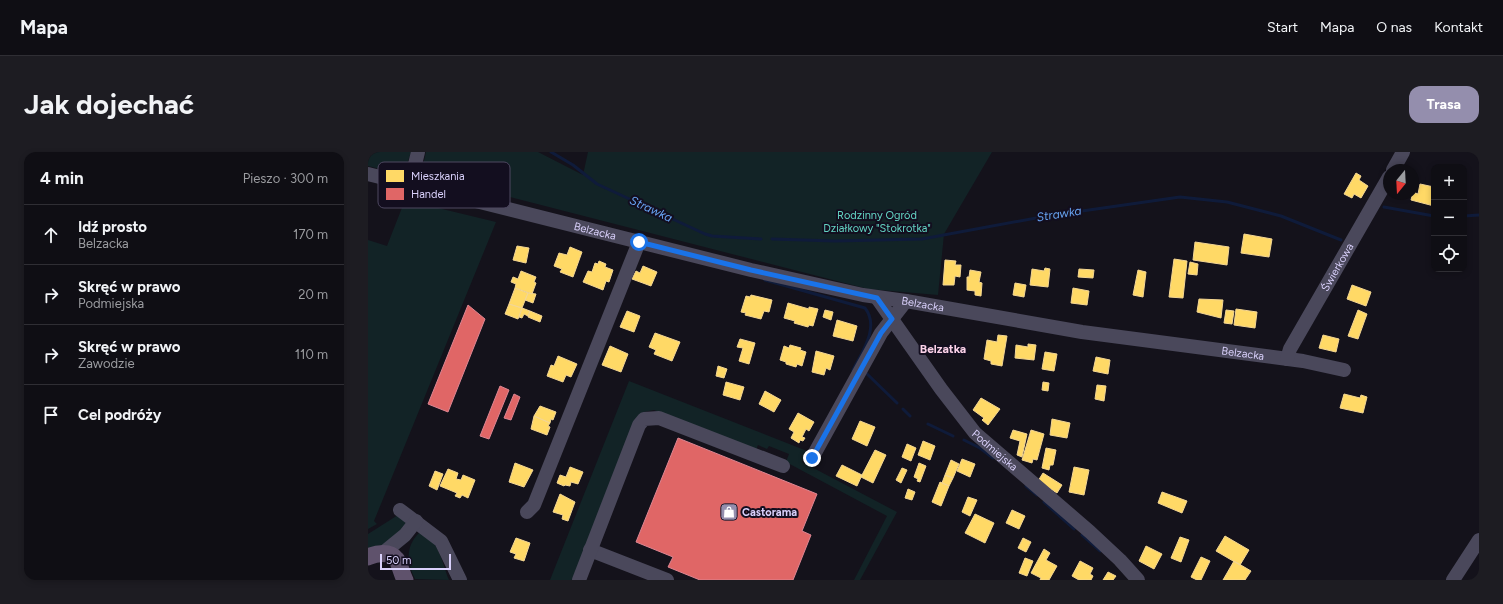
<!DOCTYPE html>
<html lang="pl">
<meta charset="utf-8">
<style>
body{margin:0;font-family:Figtree,sans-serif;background:#1d1c22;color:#f1f3f6}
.controls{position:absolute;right:12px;top:12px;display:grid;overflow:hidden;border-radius:8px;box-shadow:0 2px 6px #0003}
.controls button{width:36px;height:36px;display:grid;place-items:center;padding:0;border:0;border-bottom:1px solid #2f2e34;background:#0f0e14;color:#f1f3f6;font:20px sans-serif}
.compass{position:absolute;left:1015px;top:12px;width:36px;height:36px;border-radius:50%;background:#0f0e14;box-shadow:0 2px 6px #0003;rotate:198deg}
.scale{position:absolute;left:12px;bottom:10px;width:71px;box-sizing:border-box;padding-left:4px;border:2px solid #d9d0fb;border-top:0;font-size:11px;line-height:14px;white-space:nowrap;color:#d9d0fb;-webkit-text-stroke:3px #130e1f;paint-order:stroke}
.stop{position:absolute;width:12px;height:12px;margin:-9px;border:3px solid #1a73e8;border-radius:50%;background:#fff}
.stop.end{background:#1a73e8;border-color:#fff;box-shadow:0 1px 4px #0008}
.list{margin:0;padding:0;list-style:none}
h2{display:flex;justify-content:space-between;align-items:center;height:52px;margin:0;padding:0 16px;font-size:17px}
h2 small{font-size:13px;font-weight:400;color:#9b9ca0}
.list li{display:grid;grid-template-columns:26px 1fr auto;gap:12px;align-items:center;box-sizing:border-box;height:60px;padding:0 16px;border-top:1px solid #2f2e34}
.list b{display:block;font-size:15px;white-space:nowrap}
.list p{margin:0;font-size:13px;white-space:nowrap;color:#9b9ca0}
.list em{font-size:13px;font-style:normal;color:#9b9ca0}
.icon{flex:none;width:22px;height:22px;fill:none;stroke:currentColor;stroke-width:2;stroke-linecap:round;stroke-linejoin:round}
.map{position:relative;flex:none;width:1111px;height:428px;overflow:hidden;border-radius:12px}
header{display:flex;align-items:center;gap:24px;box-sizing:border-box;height:56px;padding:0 20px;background:#0f0e14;border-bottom:1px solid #2f2e34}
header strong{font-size:19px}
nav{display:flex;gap:22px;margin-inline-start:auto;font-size:14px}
.intro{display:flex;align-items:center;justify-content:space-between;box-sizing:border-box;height:96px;padding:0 24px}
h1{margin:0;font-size:28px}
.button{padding:10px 18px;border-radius:12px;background:#948ead;color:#fff;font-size:14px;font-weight:700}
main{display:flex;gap:24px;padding:0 24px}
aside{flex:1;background:#0f0e14;border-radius:12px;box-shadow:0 2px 6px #0003}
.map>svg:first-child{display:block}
.green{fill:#122326}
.homes{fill:#ffd966;stroke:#f4d693}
.shops{fill:#e06666;stroke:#de8693}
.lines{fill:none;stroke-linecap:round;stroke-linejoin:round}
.stream{stroke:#0f1b3a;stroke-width:3}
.minor{stroke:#4a485b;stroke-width:14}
.major{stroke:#5f526c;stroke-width:17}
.route{stroke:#1a73e8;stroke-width:5}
.labels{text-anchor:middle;stroke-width:4;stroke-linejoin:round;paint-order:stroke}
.park-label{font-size:11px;fill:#63d4c3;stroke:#130e1f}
.street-label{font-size:11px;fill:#d9d0fb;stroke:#130e1f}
.poi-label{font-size:11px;font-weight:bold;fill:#d9d0fb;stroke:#130e1f;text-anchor:start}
.water-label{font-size:12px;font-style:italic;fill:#67a3f2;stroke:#130e1f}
.neighbourhood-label{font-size:12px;font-weight:bold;fill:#fbd2e8;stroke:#130e1f}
.key{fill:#130e1f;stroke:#4e4861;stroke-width:1}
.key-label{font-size:11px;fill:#d9d0fb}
</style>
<header>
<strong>Mapa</strong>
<nav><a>Start</a><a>Mapa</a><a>O nas</a><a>Kontakt</a></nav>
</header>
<div class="intro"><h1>Jak dojechać</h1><a class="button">Trasa</a></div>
<main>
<aside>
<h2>4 min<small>Pieszo · 300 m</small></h2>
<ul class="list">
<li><svg class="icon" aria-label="ahead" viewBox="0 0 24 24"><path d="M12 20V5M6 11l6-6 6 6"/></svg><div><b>Idź prosto</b><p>Belzacka</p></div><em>170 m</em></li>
<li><svg class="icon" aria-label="right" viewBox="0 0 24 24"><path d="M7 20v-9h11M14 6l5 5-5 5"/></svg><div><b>Skręć w prawo</b><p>Podmiejska</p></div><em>20 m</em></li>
<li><svg class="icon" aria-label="right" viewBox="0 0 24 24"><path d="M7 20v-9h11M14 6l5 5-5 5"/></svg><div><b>Skręć w prawo</b><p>Zawodzie</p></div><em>110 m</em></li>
<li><svg class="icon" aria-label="arrive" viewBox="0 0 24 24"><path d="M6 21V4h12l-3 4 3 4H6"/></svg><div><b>Cel podróży</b></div></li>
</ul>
</aside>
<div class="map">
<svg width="1111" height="428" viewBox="0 0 1111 428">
<rect width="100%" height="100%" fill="#14121b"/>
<path class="green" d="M0,0H43L38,15L28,21L0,14Z
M58,0H170L215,23L220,0H624L576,82L570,143L500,137L72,27L54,17Z
M37,48L128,70L6,369L9,372L0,377V88L19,94Z
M261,229L439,299L434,310L529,360L492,428H486L519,364L418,310L421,302L401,294L399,297L390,293L388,298L286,258L276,260L205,428H182Z
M30,363L39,372L19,392L0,396V382Z
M51,381C69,381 75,414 81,428L47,427C39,411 37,395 51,381Z"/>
<path class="homes" d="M988,21L993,24L991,28L1000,34L993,46L986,42L984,46L976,42Z
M1052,32L1066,35V54L1043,48L1045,40L1050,42Z
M876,82L904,87L901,105L873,101Z
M827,90L861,95L859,113L825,108Z
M149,94L161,96L158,111L145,108Z
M202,95L214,100L205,125L192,120L194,117L186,114L191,101L199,103Z
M806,107L819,109L815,146L801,145Z
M577,108L588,109L587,113H593L592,125L587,124L586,133H575Z
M231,109L238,112L237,115L245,118L241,130L238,129L235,138L215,130L220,119L224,120L227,111L230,112Z
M822,110L830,112L829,123L820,122Z
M275,114L289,120L283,134L264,127L268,119L272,121Z
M677,116L682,117L680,135L662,133L664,117L676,119Z
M711,117L726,118L725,126L710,125Z
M602,118L613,120L611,130L614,131L613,144L607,143V139L599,138V125H601Z
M770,118L778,120L775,145L765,143Z
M153,119L168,125L166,130L168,131L164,142L147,136L148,132L143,130L145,125L150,127Z
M647,131L658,133L656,145L645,143Z
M984,133L1003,140L998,154L979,147Z
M147,136L160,141L154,156L141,152Z
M705,136L721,139L719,153L703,151Z
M160,141L168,142L165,151L157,148Z
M383,143L404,148L401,160L396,159L393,167L377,163L378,161L373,160L378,144L382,145Z
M831,147L855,148L853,166L829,160Z
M420,151L441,157V155L450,157L445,174L441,173L440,175L426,171L427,169L416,166Z
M141,152L154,156L150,167L137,162Z
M154,156L162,159L160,164L156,162L154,166L151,165Z
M868,157L889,160L887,176L866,173Z
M457,158L465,160L463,168L455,165Z
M858,158L866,159L864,172L856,171Z
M990,158L999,162L990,187L980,184Z
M162,159L174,164L172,170L160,165Z
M259,159L272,164L266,180L252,175Z
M469,168L489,174L485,189L465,184Z
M287,181L312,190L304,209L286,202L288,198L281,195Z
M630,183L639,184L634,214L623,212V209L616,207L619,188L629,190Z
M955,183L971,187L968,200L951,196Z
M372,187L387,191L381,212L371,209L375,196L369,195Z
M660,192L668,193L666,208L647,206L648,193L660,195Z
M422,193L433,196L432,198L438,200L434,214L429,212L428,215L418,212V210L412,208L416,194L421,196Z
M242,194L260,202L253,220L234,213Z
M448,199L466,204L462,218L458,216L456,223L444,220Z
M677,200L689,202L686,219L674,217Z
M190,204L209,212L203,225L198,223L195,230L179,224L183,213L186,214Z
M728,205L742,208L740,222L725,219Z
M350,214L359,217L356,226L348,224Z
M358,230L376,235L372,248L355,243Z
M675,230L681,231L680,239L674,238Z
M729,233L738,234L736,249L727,247Z
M397,239L413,248L406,260L391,252Z
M976,242L992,246L993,243L999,245L995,261L972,256Z
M613,246L632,257L620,273L614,268L616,266L605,258Z
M172,254L188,260L185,268L183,267L182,271L166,264Z
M430,261L446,270L441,279L438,277L434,285L437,286L435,289L432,288L431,291L423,286L426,280L421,277Z
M166,264L182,271L180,274L182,275L179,283L163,277Z
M684,267L702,271L699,286L682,283Z
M492,269L507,275L499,294L484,287Z
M645,278L659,282L654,305L649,303L652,289L642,286Z
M663,278L676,282L669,308L665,307L664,311L654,308Z
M555,289L567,294L562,308L550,303Z
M539,292L548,296L543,309L534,305Z
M678,296L688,298L685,313H682L681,318L674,316Z
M507,298L518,303L505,331L493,325Z
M594,307L607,312L602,325L589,319Z
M583,308L591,312L585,326L577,323Z
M147,311L165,318L156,335L141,330Z
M551,311L558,314L552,330L549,329L550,327L546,325Z
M474,313L494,323L489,334L468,324Z
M202,315L215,320L210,332L203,330L202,334L197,333L196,334L189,331L192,323L198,325Z
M706,315L721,318L716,343L701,340Z
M534,316L539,318L533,331L528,328Z
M80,317L90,321L88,327L93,328L95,323L107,328L100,346L94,343L92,346L87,344L89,341L72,334Z
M67,319L75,322L69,338L61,334Z
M675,321L694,333L689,341L670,329Z
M577,323L585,326L581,334L574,331Z
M572,330L581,334L573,354L564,350Z
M540,337L547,340L544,348L537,346Z
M794,340L819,349L814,361L790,351Z
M192,342L207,350L200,369L194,367L195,363L185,360Z
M600,345L609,348L602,364L594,360Z
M644,358L657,364L651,377L638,371Z
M607,362L626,371L617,391L597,381Z
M857,384L881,398L872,413L848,399Z
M812,385L821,388L813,410L803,406Z
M148,386L162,391L156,409L146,406L148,402L142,400Z
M655,386L663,390L658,400L650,396Z
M778,394L794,402L786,417L771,409Z
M676,397L682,401L678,408L689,414L681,428H672L673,426L663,421Z
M833,405L842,409L833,428H829L823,425Z
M657,406L665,409L659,424L651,421Z
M712,409L725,416L722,422L725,424L723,428H711L704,424Z
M866,409L883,419L877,428H855Z
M740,420L748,424L745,428H735Z"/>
<path class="shops" d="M100,153L117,167L80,260L60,252Z
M132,234L141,238L121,287L112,284Z
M146,242L152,245L143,268L136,266Z
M310,286L449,342L434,379L443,383L425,428H332L300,415L305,405L268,390Z"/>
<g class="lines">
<path class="stream" d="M183,0L205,13L229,32L337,82L344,84L393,87
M1016,55L1066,64
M1096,64L1111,63
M404,87L467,89L554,87L679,64L812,45L859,50L913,64L973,88
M397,128L497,156C512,175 494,200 485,218
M496,219L529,251
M535,257L542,264
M560,272L585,284
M596,288L612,296L625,306
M658,334L669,343
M676,350L706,377
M714,383L732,399"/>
<g class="minor">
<path d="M1025,18L1035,0"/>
<path id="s1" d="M0,22L383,118L495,143L538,149L714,180L935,209L976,218"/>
<path d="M42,33L50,0"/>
<path id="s2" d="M509,146L573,237L607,281L722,380L752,408L770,428"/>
<path id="s3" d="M919,207L922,197L1021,25"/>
<path d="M444,306L513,181L538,149"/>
<path d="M32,358L73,389L92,428"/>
<path d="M159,360L166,353L271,90"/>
<path d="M222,398L299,428"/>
<path d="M15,401L37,383L48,369"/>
<path d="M211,428L271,273L276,267L291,266L415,314"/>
<path d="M1085,428L1111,388"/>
</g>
<path class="major" d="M0,405C8,401 22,399 28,407C31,409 34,423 37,428"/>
</g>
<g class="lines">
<path class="route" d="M271,90L383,118L509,146L524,167L513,181L444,306"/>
</g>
<defs>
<symbol id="shop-square" viewBox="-11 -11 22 22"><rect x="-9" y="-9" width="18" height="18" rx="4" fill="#948ead" stroke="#130e1f"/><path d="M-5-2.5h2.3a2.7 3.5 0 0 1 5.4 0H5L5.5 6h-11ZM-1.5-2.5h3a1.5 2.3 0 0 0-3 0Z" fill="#fff"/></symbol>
</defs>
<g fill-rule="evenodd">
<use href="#shop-square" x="351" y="350" width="20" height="20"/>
</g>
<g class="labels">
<g class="park-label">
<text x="509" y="67">Rodzinny Ogród<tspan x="509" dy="13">Działkowy "Stokrotka"</tspan></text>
</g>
<g class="street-label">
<text dy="4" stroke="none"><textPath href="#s1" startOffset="234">Belzacka</textPath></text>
<text dy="4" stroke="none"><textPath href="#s3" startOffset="105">Świerkowa</textPath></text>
<text dy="4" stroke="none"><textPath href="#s1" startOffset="570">Belzacka</textPath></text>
<text dy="4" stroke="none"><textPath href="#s1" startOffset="894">Belzacka</textPath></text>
<text dy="4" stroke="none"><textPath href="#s2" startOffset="193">Podmiejska</textPath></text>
</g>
<g class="poi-label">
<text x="374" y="364">Castorama</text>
</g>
<g class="water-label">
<text transform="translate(283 57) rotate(25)" y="4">Strawka</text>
<text transform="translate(691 62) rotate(-9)" y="4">Strawka</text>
</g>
<g class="neighbourhood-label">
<text x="575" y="201">Belzatka</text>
</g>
</g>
<rect x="10" y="10" width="132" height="46" rx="6" class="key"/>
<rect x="18" y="18" width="18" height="12" fill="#ffd966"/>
<rect x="18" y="36" width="18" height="12" fill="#e06666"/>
<g class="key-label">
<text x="43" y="28">Mieszkania</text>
<text x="43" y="46">Handel</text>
</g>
</svg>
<div class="controls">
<button>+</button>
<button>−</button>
<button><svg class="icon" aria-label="locate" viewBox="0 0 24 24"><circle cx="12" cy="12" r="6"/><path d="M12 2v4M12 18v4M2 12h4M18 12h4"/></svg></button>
</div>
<svg class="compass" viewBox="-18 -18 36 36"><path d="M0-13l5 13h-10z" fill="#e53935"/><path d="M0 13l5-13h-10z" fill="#9b9ca0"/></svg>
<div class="scale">50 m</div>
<div class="stop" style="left:271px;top:90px"></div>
<div class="stop end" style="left:444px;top:306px"></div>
</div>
</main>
